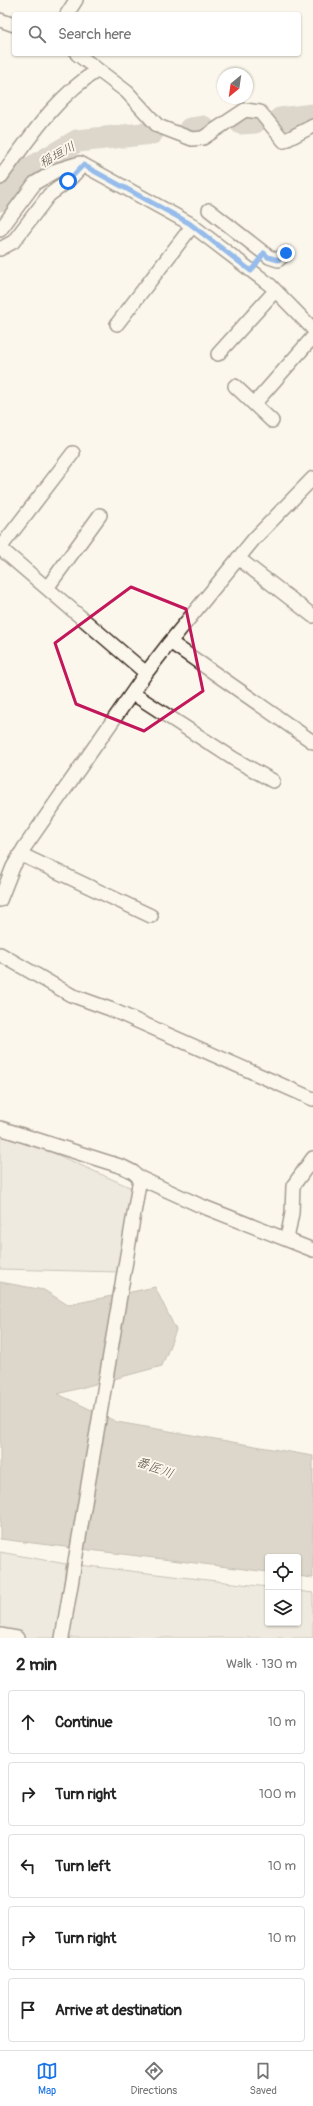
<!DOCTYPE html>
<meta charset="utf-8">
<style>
body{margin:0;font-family:Pangolin,"Klee One",sans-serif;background:#f2f2f2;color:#222}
.controls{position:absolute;right:12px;bottom:12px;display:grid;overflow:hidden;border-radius:4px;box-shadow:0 1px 3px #0004}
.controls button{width:36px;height:36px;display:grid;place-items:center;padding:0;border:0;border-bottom:1px solid #e0e0e0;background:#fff;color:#222;font:20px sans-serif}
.compass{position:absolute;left:217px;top:68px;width:36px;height:36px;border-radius:50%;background:#fff;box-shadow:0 1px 3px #0004;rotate:209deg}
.stop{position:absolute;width:12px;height:12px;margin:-9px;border:3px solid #1a73e8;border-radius:50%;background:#fff}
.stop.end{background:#1a73e8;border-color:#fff;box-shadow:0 1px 4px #0008}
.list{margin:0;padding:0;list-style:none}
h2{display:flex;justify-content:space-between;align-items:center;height:52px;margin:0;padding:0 16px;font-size:17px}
h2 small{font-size:13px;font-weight:400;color:#767676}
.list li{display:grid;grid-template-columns:26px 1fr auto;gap:12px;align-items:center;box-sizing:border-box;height:64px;margin:0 8px 8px;padding:0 8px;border:1px solid #e0e0e0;border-radius:4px}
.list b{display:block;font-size:15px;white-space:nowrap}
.list em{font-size:13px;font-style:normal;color:#767676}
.icon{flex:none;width:22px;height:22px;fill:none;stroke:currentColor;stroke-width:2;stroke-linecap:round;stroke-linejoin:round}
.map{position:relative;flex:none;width:313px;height:1638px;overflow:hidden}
.search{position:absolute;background:#fff;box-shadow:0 1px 3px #0004;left:12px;right:12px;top:12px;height:44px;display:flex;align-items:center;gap:10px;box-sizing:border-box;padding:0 14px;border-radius:4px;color:#767676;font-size:15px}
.sheet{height:412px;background:#fff}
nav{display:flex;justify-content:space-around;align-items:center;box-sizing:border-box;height:56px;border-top:1px solid #e0e0e0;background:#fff;font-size:11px;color:#767676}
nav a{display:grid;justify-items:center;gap:2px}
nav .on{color:#1a73e8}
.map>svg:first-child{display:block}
.green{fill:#dfd9ce;stroke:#8d8276}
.water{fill:#b6aea2;stroke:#85796d}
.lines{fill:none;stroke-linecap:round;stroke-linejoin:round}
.river{stroke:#b6aea2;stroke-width:23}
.minor-casing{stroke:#3b2a1e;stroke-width:16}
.minor{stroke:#fbf7ec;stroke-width:13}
.route{stroke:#1a73e8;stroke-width:5}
.marked{fill:none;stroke:#c2185b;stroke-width:3;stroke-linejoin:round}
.labels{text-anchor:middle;stroke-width:4;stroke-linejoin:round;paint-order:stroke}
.water-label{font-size:13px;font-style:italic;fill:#605246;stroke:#fbf7ec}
</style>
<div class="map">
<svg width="313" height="1638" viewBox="0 0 313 1638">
<rect width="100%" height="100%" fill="#fbf7ec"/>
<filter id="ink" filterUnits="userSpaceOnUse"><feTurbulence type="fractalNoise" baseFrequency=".025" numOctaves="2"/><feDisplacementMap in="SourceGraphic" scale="8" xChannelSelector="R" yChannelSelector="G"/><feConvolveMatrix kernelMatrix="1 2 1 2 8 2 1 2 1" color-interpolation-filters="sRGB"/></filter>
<g filter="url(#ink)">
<path class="green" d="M0,1135L49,1151L134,1189L119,1272L0,1269Z
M0,1552L66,1564L58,1638H0Z
M79,1565L268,1587V1623H298V1591L313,1593V1638H66Z"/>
<path class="water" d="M0,1282L44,1290L68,1305L155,1287L176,1330L162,1366L58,1394L117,1422L313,1456V1578L298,1576V1557H268V1572L0,1539Z"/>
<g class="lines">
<path class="river" d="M280,119L313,115
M241,123L255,122
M190,129L203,127
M0,200L26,171L77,141L152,133"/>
<defs>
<path id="minor" d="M67,14L76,0
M0,20L14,25
M77,54L127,92L158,126L192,139L203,138L245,110L260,112L284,141L313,126
M0,178C29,139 56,96 98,70
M209,210L269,257L278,260L286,253
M0,230L35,183L57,170L80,163L189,223L270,285L313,329
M0,249L13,242L49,195L68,181L83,165
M117,324L193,225
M218,354L275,291
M235,386L272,421
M255,403L313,337
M0,548L146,673
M0,548L73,453
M238,558L313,616
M47,588L100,515
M170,642L313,742
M132,693L234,759L273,781
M20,854L151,916
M0,900L13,867L24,848L146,673L170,642L254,539L313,478
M0,954L71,995L110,1009L313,1099
M0,1128L123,1167L133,1172L140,1178L62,1638
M140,1178L199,1205L313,1250
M287,1239L292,1213L293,1186L313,1158
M0,1635L17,1638"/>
</defs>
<use href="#minor" class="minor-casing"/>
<use href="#minor" class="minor"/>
</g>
</g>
<g class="lines" filter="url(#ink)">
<path class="route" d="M68,181L83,165L189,223L251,271L264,253L268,257L278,260L286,253"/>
</g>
<path d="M0 0H313V1638H0ZM131,587L186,609L203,691L144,731L76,704L55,643Z" fill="#fbf7ec" fill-opacity=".55" fill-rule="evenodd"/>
<path class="marked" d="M131,587L186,609L203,691L144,731L76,704L55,643Z"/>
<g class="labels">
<g class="water-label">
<text transform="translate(57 154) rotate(-29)" y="5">稲垣川</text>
<text transform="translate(155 1467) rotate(20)" y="5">番匠川</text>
</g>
</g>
</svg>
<div class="controls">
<button><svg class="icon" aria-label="locate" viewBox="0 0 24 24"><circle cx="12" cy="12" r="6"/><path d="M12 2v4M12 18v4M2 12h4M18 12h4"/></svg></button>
<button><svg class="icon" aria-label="layers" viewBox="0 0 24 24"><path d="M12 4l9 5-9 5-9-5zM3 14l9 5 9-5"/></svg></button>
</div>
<svg class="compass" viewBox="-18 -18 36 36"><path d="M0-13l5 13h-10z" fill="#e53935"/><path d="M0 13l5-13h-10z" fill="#767676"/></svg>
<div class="stop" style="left:68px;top:181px"></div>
<div class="stop end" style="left:286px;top:253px"></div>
<div class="search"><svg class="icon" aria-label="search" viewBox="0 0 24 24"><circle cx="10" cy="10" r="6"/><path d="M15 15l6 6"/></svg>Search here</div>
</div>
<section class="sheet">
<h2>2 min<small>Walk · 130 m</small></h2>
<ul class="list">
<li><svg class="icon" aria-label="ahead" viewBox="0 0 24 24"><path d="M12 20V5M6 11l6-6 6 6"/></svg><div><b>Continue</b></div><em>10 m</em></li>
<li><svg class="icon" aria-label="right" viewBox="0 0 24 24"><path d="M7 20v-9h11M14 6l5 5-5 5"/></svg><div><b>Turn right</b></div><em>100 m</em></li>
<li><svg class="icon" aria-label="left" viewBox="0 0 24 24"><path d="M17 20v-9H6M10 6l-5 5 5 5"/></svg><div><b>Turn left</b></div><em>10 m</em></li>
<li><svg class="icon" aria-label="right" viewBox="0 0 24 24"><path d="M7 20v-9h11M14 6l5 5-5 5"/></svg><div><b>Turn right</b></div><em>10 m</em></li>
<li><svg class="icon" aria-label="arrive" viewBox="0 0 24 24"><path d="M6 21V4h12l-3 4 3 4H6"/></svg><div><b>Arrive at destination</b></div></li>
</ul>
</section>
<nav>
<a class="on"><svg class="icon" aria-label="map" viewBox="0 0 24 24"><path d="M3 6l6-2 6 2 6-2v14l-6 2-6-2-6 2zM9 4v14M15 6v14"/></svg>Map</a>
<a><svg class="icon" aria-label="directions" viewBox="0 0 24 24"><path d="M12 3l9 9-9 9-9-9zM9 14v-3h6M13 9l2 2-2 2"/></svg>Directions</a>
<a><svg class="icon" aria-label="saved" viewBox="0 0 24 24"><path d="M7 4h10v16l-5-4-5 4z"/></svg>Saved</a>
</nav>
